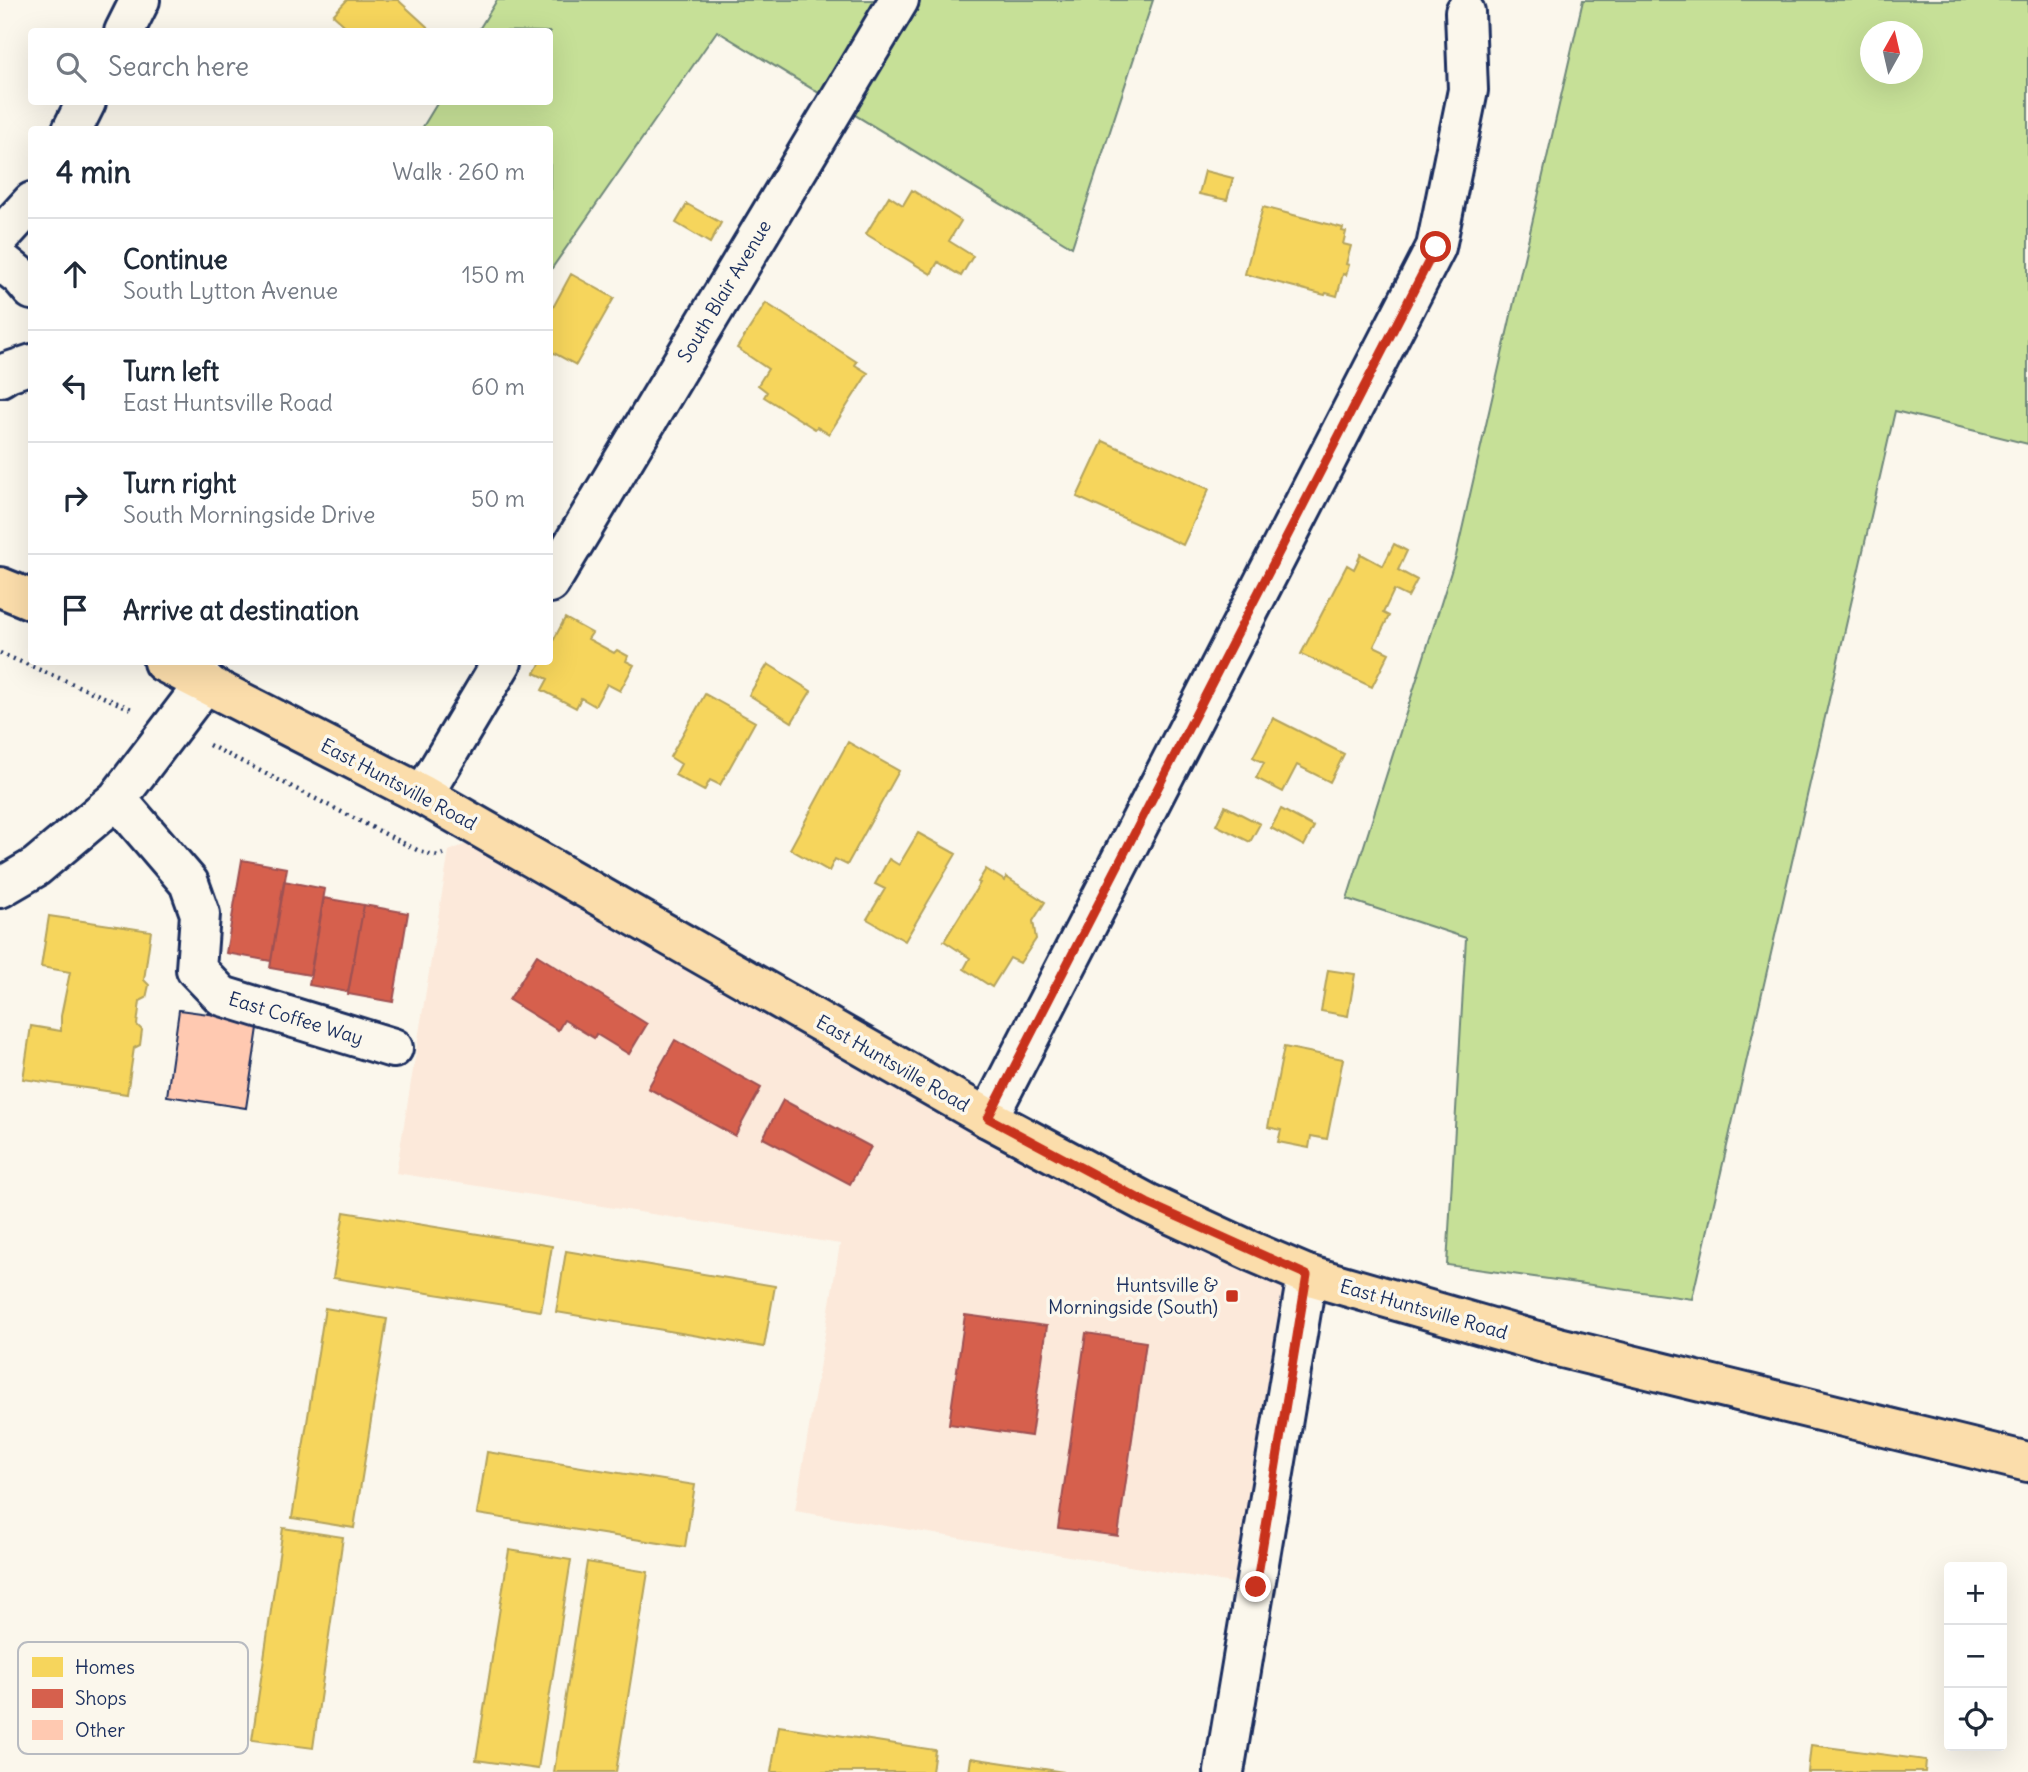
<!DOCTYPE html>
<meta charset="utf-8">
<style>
body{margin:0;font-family:Delius,sans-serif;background:#f2f2f3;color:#1f2937}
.controls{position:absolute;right:21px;bottom:21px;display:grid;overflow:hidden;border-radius:7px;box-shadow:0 7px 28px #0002}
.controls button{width:63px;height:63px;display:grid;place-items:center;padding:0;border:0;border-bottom:2px solid #e0e1e3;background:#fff;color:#1f2937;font:35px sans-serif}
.compass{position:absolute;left:1860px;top:21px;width:63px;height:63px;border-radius:50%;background:#fff;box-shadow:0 7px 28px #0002;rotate:8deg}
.stop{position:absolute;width:21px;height:21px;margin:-16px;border:5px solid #c8321e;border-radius:50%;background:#fff}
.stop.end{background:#c8321e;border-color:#fff;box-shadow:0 2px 7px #0008}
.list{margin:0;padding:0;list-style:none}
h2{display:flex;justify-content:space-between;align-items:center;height:91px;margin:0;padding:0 28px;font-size:30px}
h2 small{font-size:23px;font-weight:400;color:#747a83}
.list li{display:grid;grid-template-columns:46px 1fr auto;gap:21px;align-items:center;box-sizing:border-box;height:112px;padding:0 28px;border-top:2px solid #e0e1e3}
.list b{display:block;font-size:26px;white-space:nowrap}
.list p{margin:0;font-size:23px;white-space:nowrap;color:#747a83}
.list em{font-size:23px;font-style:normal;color:#747a83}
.icon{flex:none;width:38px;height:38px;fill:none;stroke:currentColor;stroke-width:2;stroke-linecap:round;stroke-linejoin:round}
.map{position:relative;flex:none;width:2028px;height:1772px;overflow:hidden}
.search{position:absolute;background:#fff;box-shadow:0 7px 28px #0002;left:28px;top:28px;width:525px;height:77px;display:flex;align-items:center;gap:18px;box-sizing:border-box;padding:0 24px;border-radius:7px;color:#747a83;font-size:26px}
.panel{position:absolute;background:#fff;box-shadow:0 7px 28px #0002;left:28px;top:126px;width:525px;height:539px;border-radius:7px}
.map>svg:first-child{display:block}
.built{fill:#fce9da}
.green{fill:#c6e097;stroke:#70887a;stroke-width:2;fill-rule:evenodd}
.homes{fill:#f6d55c;stroke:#b4a35d;stroke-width:2}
.shops{fill:#d6604d;stroke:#9e5152;stroke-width:2}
.building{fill:#ffc9b1;stroke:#1b2f5e;stroke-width:2}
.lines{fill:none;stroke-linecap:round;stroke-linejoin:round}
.minor-casing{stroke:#1b2f5e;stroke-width:44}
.major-casing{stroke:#1b2f5e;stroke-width:44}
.path{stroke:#1b2f5e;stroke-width:4.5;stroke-dasharray:2 5;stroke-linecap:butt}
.minor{stroke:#fbf7ec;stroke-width:38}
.major{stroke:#fbddab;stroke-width:38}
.route{stroke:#c8321e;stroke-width:9}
.poi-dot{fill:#c8321e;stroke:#fbf7ec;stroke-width:2.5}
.labels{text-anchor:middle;stroke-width:7;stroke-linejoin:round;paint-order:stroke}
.street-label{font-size:19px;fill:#1b2f5e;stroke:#fbf7ec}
.poi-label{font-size:19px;fill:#1b2f5e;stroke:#fbf7ec;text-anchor:end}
.key{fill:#fbf7ec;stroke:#b8bbc1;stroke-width:2}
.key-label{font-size:19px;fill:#1b2f5e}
</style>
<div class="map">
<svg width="2028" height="1772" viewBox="0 0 2028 1772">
<rect width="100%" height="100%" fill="#fbf7ec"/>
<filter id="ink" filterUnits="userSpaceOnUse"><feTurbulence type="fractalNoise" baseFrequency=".0143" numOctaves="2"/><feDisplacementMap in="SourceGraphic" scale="14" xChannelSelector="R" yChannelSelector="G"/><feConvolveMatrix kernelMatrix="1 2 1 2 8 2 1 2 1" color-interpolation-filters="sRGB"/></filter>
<g filter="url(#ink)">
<path class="built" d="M490,834L1307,1275L1256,1587L795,1511L840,1244L396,1173L449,851Z"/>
<path class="green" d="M497,0H1153L1072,247L717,31L550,271V130H421L438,102H550V32L478,31Z
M1583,0H2028V444L1895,411L1692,1299L1447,1265L1466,938L1347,899L1456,556ZM1870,32H1912V74H1870Z"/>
<path class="homes" d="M347,0H398L433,32H352L333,15Z
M1205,171L1233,178L1227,200L1199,194Z
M912,190L961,221L949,241L973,256L961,276L938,262L931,274L866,234L889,196L903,205Z
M687,204L721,223L710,243L676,223Z
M1263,207L1343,228L1342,231L1346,232L1343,244L1351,246L1346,264L1349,265L1346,275L1343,274L1337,296L1326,293L1325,295L1245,274Z
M571,274L614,298L576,365L550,351V313Z
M766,303L857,362L855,365L868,373L829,434L817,427L815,429L764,397L767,392L758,385L768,369L737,348Z
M1103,441L1209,489L1183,545L1077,497Z
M1394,544L1407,551L1398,570L1417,580L1408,597L1394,590L1383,613L1389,616L1374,646L1389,653L1372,687L1301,654L1347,565L1354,569L1361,554L1383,566Z
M565,618L592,633L588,639L614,653L617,650L628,656L626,661L634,665L620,691L607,684L595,706L581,698L576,708L542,690L548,679L535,673L541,662H550V647Z
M768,664L811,691L792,722L749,695Z
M705,694L755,722L720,785L710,780L704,791L675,775L681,764L670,757Z
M1273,718L1344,754L1330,782L1297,765L1283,792L1256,778L1264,763L1253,757Z
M848,742L899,771L847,865L835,859L829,871L790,849Z
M1225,806L1260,824L1250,842L1216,825Z
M1281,809L1314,827L1304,846L1271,828Z
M918,833L956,854L905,941L867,919L885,889L875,884L889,859L899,865Z
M986,869L1005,881L1006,877L1045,902L1033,921L1036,939L1020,963L1010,958L992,987L964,969L970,958L944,941L980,883L978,882Z
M49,916L151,931L144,980L149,985L146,998L140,1001L137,1025L142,1030L140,1045L134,1048L127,1094L23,1079L31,1026L61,1031V1016L70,972L41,967Z
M1328,970L1355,974L1348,1016L1321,1011Z
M1284,1047L1343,1059L1327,1139L1311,1136L1309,1148L1278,1142L1281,1130L1268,1127Z
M344,1212L552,1246L541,1311L333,1278Z
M566,1251L775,1286L764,1347L556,1312Z
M325,1308L387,1319L354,1528L292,1518Z
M487,1452L695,1485L685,1547L477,1514Z
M283,1528L343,1537L313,1748L252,1740Z
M509,1550L571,1560L538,1769L476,1760Z
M587,1562L648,1572L616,1772H554Z
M779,1726L935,1750L932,1772H771Z
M1811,1745L1926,1760L1925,1772H1808Z
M971,1758L1064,1772H969Z"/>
<path class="shops" d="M242,860L287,868L271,961L226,953Z
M284,881L325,889L310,975L270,968Z
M324,898L364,905L348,992L309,985Z
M364,905L408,913L393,1002L348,994Z
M537,955L647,1024L629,1054L596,1034L594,1038L564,1020L558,1030L509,1000Z
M675,1040L761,1088L735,1136L648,1088Z
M783,1100L871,1147L850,1184L763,1138Z
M965,1315L1047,1326L1031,1436L949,1424Z
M1086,1333L1146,1342L1118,1536L1058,1528Z"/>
<path class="building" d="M179,1010L254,1020L253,1027L258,1028L246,1108L167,1096Z"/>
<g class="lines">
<defs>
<path id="minor" d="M124,32L140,0
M72,130L86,102
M0,237L32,202
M0,260L21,277L32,290
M0,377L8,372L32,364
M550,583L899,0
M423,795L502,662
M117,799L189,883L200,914L196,969L222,996L393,1048
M0,888L36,867L117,799L206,682
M988,1118L1436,247L1468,90L1465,12
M1224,1772L1307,1275"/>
<path id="major" d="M0,587L32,600
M163,662L423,795L988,1118L1147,1203L1253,1252L1307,1275L1558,1347L2028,1462"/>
</defs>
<use href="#minor" class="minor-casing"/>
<use href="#major" class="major-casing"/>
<path class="path" d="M0,653L134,710
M209,745L419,851L438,856L443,854"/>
<use href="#minor" class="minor"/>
<use href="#major" class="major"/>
</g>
</g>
<g class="lines" filter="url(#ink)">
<path class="route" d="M1256,1587L1307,1275L1147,1203L988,1118L1436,247"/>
</g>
<rect class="poi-dot" x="1225" y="1289" width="14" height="14" rx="3.5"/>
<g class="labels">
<g class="street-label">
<text transform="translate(724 291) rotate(-59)" y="7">South Blair Avenue</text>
<text transform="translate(399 784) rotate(28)" y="7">East Huntsville Road</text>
<text transform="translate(296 1018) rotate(17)" y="7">East Coffee Way</text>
<text transform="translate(893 1063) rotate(30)" y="7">East Huntsville Road</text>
<text transform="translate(1424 1309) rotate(16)" y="7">East Huntsville Road</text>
</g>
<g class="poi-label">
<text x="1218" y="1292">Huntsville &amp;<tspan x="1218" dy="22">Morningside (South)</tspan></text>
</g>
</g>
<rect x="18" y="1642" width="230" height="112" rx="10" class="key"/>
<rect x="32" y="1657" width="31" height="20" fill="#f6d55c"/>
<rect x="32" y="1689" width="31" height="19" fill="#d6604d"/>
<rect x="32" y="1720" width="31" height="20" fill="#ffc9b1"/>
<g class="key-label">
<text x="75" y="1674">Homes</text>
<text x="75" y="1705">Shops</text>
<text x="75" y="1737">Other</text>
</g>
</svg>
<div class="controls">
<button>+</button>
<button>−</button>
<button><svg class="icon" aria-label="locate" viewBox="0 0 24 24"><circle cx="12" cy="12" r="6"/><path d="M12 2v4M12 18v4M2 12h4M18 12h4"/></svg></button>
</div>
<svg class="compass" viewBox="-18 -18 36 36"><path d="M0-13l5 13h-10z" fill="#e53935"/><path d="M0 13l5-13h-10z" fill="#747a83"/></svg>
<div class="stop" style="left:1436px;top:247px"></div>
<div class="stop end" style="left:1256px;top:1587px"></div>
<div class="search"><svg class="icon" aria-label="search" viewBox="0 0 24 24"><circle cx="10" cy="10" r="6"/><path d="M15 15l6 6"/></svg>Search here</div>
<section class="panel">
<h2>4 min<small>Walk · 260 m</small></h2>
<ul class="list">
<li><svg class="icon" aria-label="ahead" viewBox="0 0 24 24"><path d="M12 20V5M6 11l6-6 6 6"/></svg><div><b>Continue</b><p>South Lytton Avenue</p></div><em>150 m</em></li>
<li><svg class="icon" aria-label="left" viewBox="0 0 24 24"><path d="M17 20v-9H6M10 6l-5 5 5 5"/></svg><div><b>Turn left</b><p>East Huntsville Road</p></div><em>60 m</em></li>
<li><svg class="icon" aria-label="right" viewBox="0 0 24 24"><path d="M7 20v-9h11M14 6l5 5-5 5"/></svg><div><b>Turn right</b><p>South Morningside Drive</p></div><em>50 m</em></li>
<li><svg class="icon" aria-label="arrive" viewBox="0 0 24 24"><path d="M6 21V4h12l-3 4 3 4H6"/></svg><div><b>Arrive at destination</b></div></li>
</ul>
</section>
</div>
